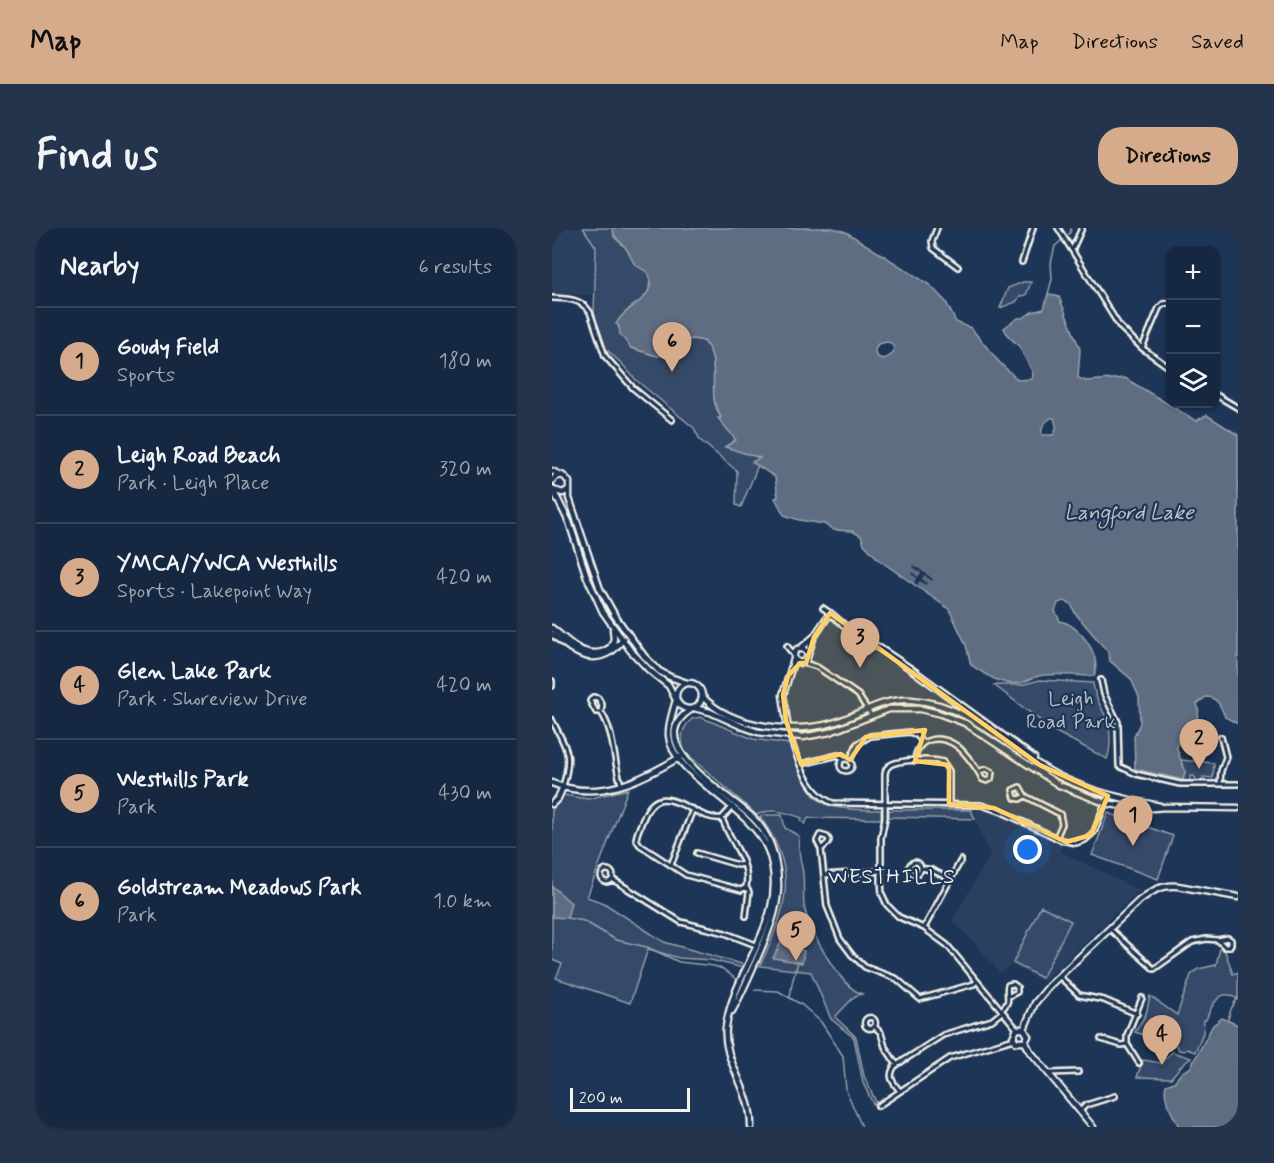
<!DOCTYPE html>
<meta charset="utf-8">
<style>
body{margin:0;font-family:Mynerve,sans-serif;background:#23344c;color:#f1f3f6}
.controls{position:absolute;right:18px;top:18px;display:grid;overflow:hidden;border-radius:12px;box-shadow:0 2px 4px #0004}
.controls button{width:54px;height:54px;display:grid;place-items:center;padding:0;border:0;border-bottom:2px solid #35445a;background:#162841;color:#f1f3f6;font:30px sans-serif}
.scale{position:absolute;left:18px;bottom:15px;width:120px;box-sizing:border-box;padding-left:6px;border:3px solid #f4f1e8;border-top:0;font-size:16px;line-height:21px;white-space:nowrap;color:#f4f1e8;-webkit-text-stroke:4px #1d3557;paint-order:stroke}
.you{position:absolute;left:476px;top:622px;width:21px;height:21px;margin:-15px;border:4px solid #fff;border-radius:50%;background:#1a73e8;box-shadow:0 0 0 9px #1a73e833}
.badge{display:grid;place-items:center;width:39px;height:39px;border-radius:50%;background:#d6ab8b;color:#111;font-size:20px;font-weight:700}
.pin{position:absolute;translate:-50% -50px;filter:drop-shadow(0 2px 3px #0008)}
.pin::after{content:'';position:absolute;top:32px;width:21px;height:18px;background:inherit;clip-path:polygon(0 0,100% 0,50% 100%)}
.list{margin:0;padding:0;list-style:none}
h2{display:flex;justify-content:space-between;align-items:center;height:78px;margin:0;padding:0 24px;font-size:26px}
h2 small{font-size:20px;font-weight:400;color:#9ea6b1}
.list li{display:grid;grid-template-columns:39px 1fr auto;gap:18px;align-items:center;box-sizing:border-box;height:108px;padding:0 24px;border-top:2px solid #35445a}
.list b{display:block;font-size:22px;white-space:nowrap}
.list p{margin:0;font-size:20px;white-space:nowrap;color:#9ea6b1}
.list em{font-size:20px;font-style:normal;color:#9ea6b1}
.icon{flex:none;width:33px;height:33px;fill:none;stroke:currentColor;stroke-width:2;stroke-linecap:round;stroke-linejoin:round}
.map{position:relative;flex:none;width:686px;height:899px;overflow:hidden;border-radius:24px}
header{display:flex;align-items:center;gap:36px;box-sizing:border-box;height:84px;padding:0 30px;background:#d6ab8b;color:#111}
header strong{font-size:28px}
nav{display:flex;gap:33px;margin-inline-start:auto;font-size:21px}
.intro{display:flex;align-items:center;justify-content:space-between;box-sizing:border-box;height:144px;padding:0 36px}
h1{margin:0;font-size:42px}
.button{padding:15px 27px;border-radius:24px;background:#d6ab8b;color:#111;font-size:21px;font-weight:700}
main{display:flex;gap:36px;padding:0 36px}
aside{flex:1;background:#162841;border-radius:24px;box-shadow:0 2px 4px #0004}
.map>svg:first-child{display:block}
.built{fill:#2a4060}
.green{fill:#354a67;stroke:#949ea8;stroke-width:1.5}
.water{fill:#5e6d82;stroke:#9aa2ab;stroke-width:1.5;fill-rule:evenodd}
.pier{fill:#1d3557}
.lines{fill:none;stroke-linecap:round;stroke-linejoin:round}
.stream{stroke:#9aa2ab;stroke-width:1.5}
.street-casing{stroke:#f4f1e8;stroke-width:8}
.secondary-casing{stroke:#f4f1e8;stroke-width:9}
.street{stroke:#1d3557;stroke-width:3}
.secondary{stroke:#1d3557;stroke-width:4.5}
.marked{fill:#ffd166;fill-opacity:0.2;stroke:#ffd166;stroke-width:4.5;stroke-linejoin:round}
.labels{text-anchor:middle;stroke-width:4.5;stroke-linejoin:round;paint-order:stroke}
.park-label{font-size:20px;fill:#bbbfc1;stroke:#1d3557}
.water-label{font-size:21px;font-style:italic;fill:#c0c3c4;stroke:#1d3557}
.neighbourhood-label{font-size:21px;letter-spacing:1.5px;fill:#f4f1e8;stroke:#1d3557}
</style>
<header>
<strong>Map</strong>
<nav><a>Map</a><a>Directions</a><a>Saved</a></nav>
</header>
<div class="intro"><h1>Find us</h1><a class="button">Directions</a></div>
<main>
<aside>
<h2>Nearby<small>6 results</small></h2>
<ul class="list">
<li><span class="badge">1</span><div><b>Goudy Field</b><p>Sports</p></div><em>180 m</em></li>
<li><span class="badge">2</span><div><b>Leigh Road Beach</b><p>Park · Leigh Place</p></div><em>320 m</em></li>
<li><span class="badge">3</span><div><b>YMCA/YWCA Westhills</b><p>Sports · Lakepoint Way</p></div><em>420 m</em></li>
<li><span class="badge">4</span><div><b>Glen Lake Park</b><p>Park · Shoreview Drive</p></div><em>420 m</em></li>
<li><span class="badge">5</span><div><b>Westhills Park</b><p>Park</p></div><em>430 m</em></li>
<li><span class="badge">6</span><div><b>Goldstream Meadows Park</b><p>Park</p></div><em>1.0 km</em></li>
</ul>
</aside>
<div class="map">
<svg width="686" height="899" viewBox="0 0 686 899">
<rect width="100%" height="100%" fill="#1d3557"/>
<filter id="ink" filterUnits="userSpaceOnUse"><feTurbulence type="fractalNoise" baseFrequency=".0167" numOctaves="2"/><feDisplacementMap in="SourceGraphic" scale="12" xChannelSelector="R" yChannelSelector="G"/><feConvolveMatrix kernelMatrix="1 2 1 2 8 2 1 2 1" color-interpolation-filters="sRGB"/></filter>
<g filter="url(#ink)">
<path class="built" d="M0,0H31L44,19L43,67L0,66Z
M419,582H434L449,586L511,617L508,623L589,663L583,666L492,754L459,737L448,745L418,710L400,693L438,627Z"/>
<path class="green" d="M31,0H61L62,9L75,21L83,36L95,43L98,49L97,62L92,71L78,80L65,96L79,120L105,128L124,124L130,113L141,111L152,113C166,130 160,150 162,171C164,186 176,200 184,212L174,218L209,230L189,279L184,277L185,243L148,212L142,200L84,152L70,136L54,121L42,86L44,19Z
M471,54H479L474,67L468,68L464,74L448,80L456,60Z
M488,452L541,455C542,470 550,479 555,492C559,504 559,520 555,531L502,503L442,457H469Z
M148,489L201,511L237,516C263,578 260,581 329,582V591L256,590L253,596L249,593L250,590C236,585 219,579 205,587L133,524C128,512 129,500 140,491Z
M628,532L662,535L661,550L651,549V553H645L642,548H638V554L631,552L633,544Z
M76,561L35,669L52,675L112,714L193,737L191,740L159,732L127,730L96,721L78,775L4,750L10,736L0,732V582L11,567L36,571Z
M337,582H419L423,591L337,589Z
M556,585L621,608L606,651L540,627Z
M213,587H230L233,600L247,608C245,619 249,633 251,645C252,656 251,667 252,678C256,701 288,759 310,766L303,768L283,789L304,809L312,848L324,874L321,876L311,855L302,810L279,791L259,744L208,738C234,681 249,644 208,589Z
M489,678L519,693L490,750L461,735Z
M668,720L673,723L681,746L686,744V772C669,757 659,778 654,792H652L651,805L643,824L635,821L632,823L627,822L625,818L583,804L594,786L598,768L625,787L639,747L646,741L664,737Z
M620,824L639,830L629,838L619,850L585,849L591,832L609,835Z"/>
<path class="water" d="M61,0H281L294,4L378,57L394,74L404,94L419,100L447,134L466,152L480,151L481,145L467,118L456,108L452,100L466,90H471L480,84L492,81L496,66L507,69L528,121L526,150L534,153L573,150L644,193L655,187L686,207V496L673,489C669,479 666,469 654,469L645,476C651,492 638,499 627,508L625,521L633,544L631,552L583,541L582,508L588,495L587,469L579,451L558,433L556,424L523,385L519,376L512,373L506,375L503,383L508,393C528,397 550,427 542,448C526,448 510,445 494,447C482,447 476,454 467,455C449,458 433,446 419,437L414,417L397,381L327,332L312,316L309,308L300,303L282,302L272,296L247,292L232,287L223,270L226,269L223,249L200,234L208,230L173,219L184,212L166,190H169C167,184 163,177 162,171C160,150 166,130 152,113L141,111L131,113L124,124L105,128L79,120L68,106L67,98L64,96C73,77 102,73 98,50C97,41 86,41 82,35C79,31 78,26 75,22C69,12 62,13 61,0ZM335,114L339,115L342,120L341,125L336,129L330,131L324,128L323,122L326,116ZM499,190H502C504,196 506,201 501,207H490C488,199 493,194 499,190Z
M0,658L19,675L15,690L0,689Z
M229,714L252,723L250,735L221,730Z
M670,790L686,797V899H627C621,886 610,871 614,857L622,854L630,844L638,840L661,797Z"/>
<path class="pier" d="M362,337L381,351L380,353L372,347L370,351L375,355L374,357L368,353L365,357L362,355L365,350L359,346L360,344L366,349L369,345L361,339Z"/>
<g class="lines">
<path class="stream" d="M496,66L500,51L499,35L503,18L518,5L519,0
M664,163L686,176
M15,690L32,693L64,712L95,719L127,734L162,738L171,741L185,752
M235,716L246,709
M202,762L226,763L250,777L269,794L291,828L294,862L310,899
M238,770L240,755L246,734
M676,791L679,781L686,769"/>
<defs>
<path id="street" d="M385,0L380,13L381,20L406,39
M506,0L568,99L590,120L618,140
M520,22L530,0
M470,34L481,0
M0,70C16,71 28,70 38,84L53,128L81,160L120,192
M590,120L607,80L611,76L618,75
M664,167L686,180
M271,380L278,385
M235,418L241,426
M252,435L265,439L306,467L319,487
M549,452L552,466L566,494L567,538L584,546L628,556H686
M0,453V458
M41,469L46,470L50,477L49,484H44L38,473Z
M49,484C63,505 61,533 69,556
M0,492C14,520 21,525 11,558
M236,501C243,526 255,566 281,575L429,577L448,583L509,612L524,615L533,612L542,604L556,568
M288 537a6 6 0 1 1 12 0a6 6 0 1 1-12 0Z
M298,532L305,516L318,508L358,504L365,507L370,514
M363,533C364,509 388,506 405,518C413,524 427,543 430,551L435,553L439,551L440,544L434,541L428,543
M249,536L286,527L292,531
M668,555L669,543L674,529L669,509
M473,568L468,571L463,570L461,562L468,559L473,568L508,586L510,596L504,610
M397,576V543L391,534C382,531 345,531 337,538C333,541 334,542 333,546V590L329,610V653L330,666L335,677L347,689L372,700L395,717L465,801
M170,590C177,613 199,633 194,659L189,662L134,647L88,617L84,611C85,604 89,596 92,589C109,546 144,595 170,590L181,578
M269,621L276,615L277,612L275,609L268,607L265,613L269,621L275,678L288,711L300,727L313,739L345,751L368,771L422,756L425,753
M145,625L186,637L192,636
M357 640a6 6 0 1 1 12 0a6 6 0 1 1-12 0Z
M119,637L141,581
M369,640L380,642L398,651
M49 648a6 6 0 1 1 12 0a6 6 0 1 1-12 0Z
M272,647L329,643
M60,651L129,694L173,705L204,717
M194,659L197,664L194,688
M372,700L409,632
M558,701L602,741L640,714L654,711L666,712L676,710L679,712V716L677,719H673L666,712
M508,749L527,767L552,772L585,786
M449,782C461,772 453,768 456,757L461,756L465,759V764L457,768
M312.5 795a5.5 5.5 0 1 1 11 0a5.5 5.5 0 1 1-11 0Z
M322,798L329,805L333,819L345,837
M549,811L569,817L575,816
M587,835L575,816V807L590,770
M498,845L526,844
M348,863C341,855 335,848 343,838L391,807L440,792L450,784
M326,878L398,830L462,811
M528,883L534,877L563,868"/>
<path id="secondary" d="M0,243L13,249L17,254V270L40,338L48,361L63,388L92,428L107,443L118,449L135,455
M0,253L3,249L10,247
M0,260L17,294L35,349L51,384L78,422L97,442L117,458L123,470
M1,262L11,265L17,261
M0,400C14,411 30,430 50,424C56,422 60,417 67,416
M0,406C17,420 35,438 58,424C64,421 67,415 72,411
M59,418L62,411L61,401
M249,420L262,409L278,385L305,408L320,415L359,441L482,530
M256,425L251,421H245L242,425V431L248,435L254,433L261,411
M124 468a13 13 0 1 1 26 0a13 13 0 1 1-26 0Z
M150,468C179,501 247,507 287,493C312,484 333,470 360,472C418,476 456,521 504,547C538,564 572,571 608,578
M124,472C121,484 116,496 117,508C120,548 199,578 216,622C241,688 182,738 174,799C170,834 200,861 199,899
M142,480L158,484L189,498L206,504L251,509L278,504L337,481H369L386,485L413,495L507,557L553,575L587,581L614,579L686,580
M140,481C84,515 180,568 202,591C213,602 220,617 223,632C233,671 217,703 202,737C195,753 188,769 180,783
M236,501L231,467L242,431
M0,555C46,574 88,553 128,529
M0,576L6,570L11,559
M472,801L483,775L497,758L588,672C600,663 610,656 626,658L686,669
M472,801H465L461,809L464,814H473
M472,801L476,808L473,814
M473,814L478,823L541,899"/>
</defs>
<use href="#street" class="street-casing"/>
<use href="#secondary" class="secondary-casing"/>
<use href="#street" class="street"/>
<use href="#secondary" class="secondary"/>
</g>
</g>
<path class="marked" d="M278,385L488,537L556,568L539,607L514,614L442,580L397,576V537L363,533L373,502L314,509L298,532L289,526L249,536L234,493L231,467L236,448L248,435H254L262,409Z"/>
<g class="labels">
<g class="park-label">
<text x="519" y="477">Leigh<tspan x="519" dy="23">Road Park</tspan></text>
</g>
<g class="water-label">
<text x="577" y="291">Langford Lake</text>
</g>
<g class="neighbourhood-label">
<text x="340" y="655">WESTHILLS</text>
</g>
</g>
</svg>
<div class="controls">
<button>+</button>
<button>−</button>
<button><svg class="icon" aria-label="layers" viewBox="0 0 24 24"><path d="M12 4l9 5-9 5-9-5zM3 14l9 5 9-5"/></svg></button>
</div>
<div class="scale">200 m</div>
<div class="you"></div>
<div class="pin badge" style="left:581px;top:618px">1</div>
<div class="pin badge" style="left:647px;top:541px">2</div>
<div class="pin badge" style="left:308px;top:440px">3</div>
<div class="pin badge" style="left:610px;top:837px">4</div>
<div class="pin badge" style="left:244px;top:733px">5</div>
<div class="pin badge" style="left:120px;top:144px">6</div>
</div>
</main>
